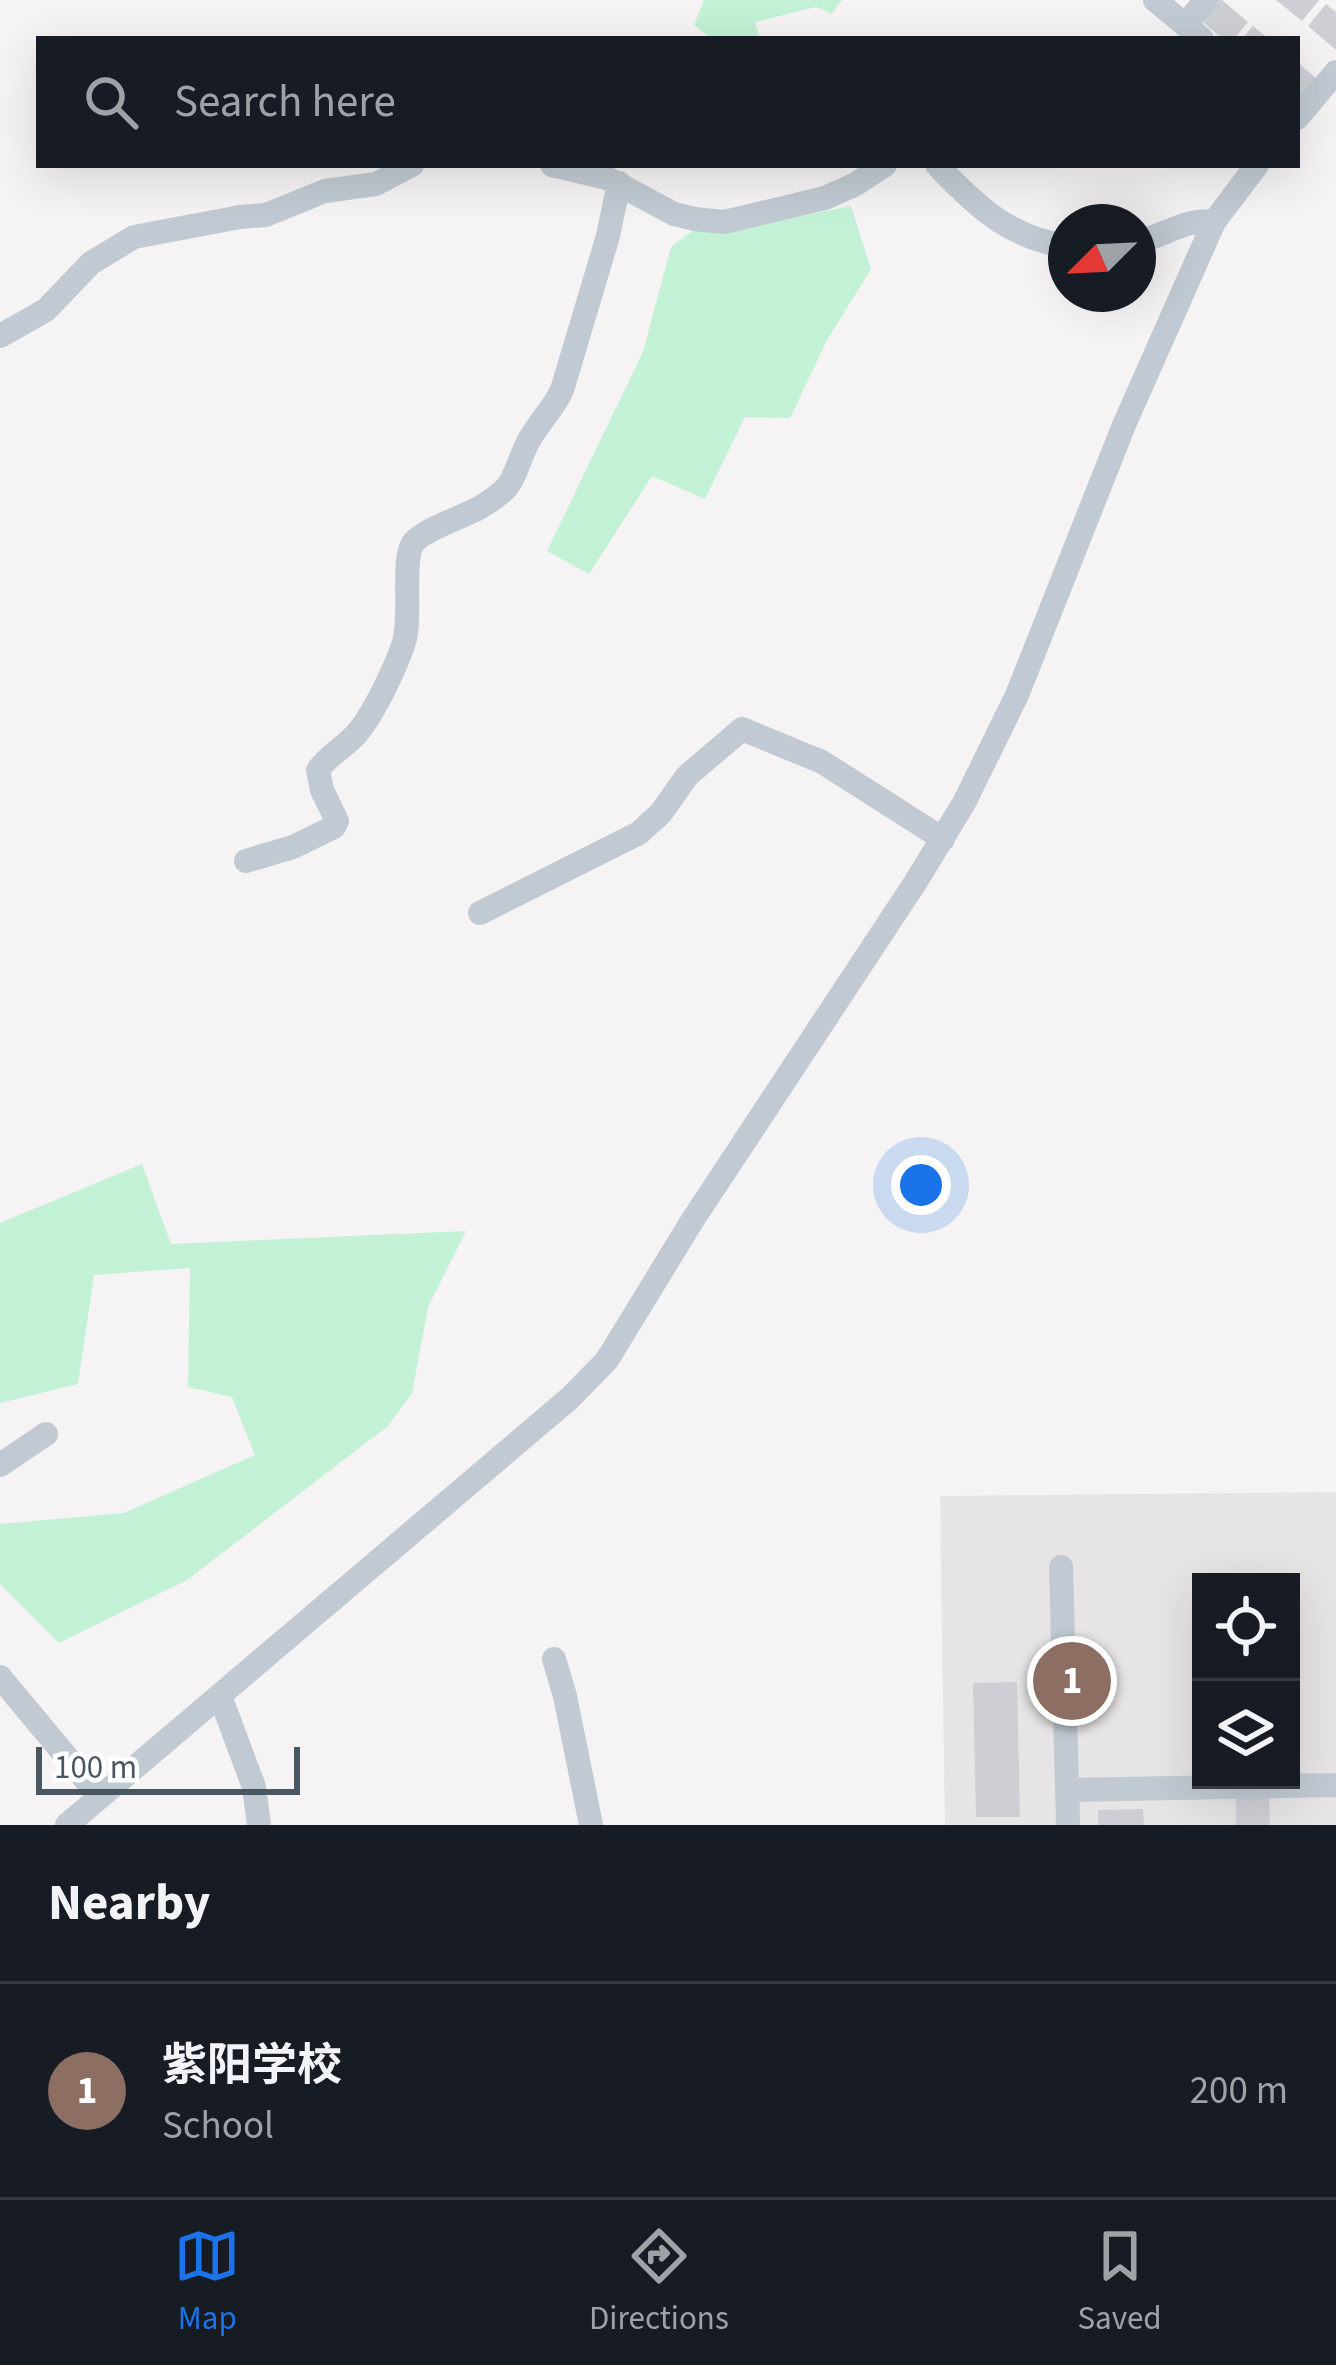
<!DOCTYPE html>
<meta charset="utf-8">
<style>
body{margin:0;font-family:"Source Sans 3","Noto Sans SC",sans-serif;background:#242831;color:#f1f3f6}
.controls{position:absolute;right:36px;bottom:36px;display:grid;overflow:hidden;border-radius:0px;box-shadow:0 12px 48px #0002}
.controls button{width:108px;height:108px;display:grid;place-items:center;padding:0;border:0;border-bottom:3px solid #363941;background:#171b24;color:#f1f3f6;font:60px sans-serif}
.compass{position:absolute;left:1048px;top:204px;width:108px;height:108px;border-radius:50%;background:#171b24;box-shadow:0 12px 48px #0002;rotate:246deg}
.scale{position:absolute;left:36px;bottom:30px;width:264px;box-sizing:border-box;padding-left:12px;border:6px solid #4a5661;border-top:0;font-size:33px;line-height:42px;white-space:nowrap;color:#4a5661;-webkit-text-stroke:9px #fff;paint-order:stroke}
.you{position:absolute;left:921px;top:1185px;width:42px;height:42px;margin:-30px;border:9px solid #fff;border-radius:50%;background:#1a73e8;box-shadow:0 0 0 18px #1a73e833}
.badge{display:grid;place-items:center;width:78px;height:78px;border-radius:50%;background:#1a73e8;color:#fff;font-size:39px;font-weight:700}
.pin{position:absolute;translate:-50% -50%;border:6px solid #fff;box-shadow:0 3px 12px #0006}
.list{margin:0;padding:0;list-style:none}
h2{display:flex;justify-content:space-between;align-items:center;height:156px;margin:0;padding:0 48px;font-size:51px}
h2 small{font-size:39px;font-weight:400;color:#9ea1a6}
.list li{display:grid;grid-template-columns:78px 1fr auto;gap:36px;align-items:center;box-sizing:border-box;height:216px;padding:0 48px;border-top:3px solid #363941}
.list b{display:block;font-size:45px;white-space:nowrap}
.list p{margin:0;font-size:39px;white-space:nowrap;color:#9ea1a6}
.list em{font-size:39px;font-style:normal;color:#9ea1a6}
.icon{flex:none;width:66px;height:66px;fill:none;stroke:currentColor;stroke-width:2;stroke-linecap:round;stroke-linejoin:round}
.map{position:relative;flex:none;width:1336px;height:1825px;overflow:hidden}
.search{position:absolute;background:#171b24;box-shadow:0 12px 48px #0002;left:36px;right:36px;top:36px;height:132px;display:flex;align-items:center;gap:30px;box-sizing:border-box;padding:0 42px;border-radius:0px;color:#9ea1a6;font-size:45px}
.sheet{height:372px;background:#171b24}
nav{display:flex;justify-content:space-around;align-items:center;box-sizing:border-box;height:168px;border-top:3px solid #363941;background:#171b24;font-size:33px;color:#9ea1a6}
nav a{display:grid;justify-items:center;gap:6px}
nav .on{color:#1a73e8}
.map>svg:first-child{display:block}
.education{fill:#e6e4e5;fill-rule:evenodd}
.green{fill:#c3f1d5}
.building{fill:#cdcfd5}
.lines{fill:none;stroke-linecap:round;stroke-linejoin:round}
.minor{stroke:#c1cad2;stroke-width:24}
</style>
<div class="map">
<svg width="1336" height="1825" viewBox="0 0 1336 1825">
<rect width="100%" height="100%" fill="#f5f3f3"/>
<path class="education" d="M1336,1492V1825H945L940,1496ZM1201,1582H1291V1780H1201Z"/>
<path class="green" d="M704,0H842L831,14L816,7L755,22L760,39H712L694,25Z
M851,206L871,269L827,340L790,418L745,417L705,499L652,476L589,574L547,551L643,352L671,247L696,228L720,233Z
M142,1164L171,1244L466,1231L428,1307L412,1393L388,1426L187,1580L59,1643L0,1584V1524L124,1513L255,1455L232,1397L188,1387L190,1268L94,1275L78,1384L0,1403V1223Z"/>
<path class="building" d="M1215,0H1222L1248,22L1234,39H1223L1199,19Z
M1276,0H1319L1302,21Z
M1326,4L1336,12V50L1308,26Z
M1253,26L1269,39H1242Z
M1297,62L1317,79L1297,103Z
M1017,1682L1020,1817H976L973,1683Z
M1269,1796L1270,1825H1236V1797Z
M1143,1809L1144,1825H1098V1810Z"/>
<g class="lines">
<path class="minor" d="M1155,0L1202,39
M1185,25L1206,0
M1297,118L1336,72
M552,165L607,178L674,214L695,219L724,222L825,198L856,184L885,165
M937,165C975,205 1009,238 1066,246
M1138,242C1163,236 1189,217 1214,222
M0,336L46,310L91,263L134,237L240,217L266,215L325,191L376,184L412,165
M246,861L293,847L334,827L337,821L322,790L318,770C329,754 347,746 358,732C374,713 397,665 404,642C412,617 401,556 414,542C427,528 461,518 479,508C518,485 510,480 527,444C536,425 553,410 562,390L608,236L619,183
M480,913L639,833L661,813L687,776L742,729L822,762L943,839
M0,1465L46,1434
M1061,1567L1068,1825
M554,1659L565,1696L591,1825
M0,1677L100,1797
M220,1696L254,1787L259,1825
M1067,1790L1336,1785
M67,1825L570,1398L607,1360L692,1221L915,883L964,803L1017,695L1124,425L1214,222L1257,165"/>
</g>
</svg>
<div class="controls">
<button><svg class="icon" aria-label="locate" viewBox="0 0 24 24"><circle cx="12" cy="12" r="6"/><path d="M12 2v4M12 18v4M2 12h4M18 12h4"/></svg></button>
<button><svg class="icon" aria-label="layers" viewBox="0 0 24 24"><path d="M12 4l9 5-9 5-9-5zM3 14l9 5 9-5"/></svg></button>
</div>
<svg class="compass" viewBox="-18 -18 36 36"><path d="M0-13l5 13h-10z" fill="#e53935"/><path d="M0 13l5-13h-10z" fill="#9ea1a6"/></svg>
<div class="scale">100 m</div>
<div class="you"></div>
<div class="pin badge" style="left:1072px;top:1681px;background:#8d6e63">1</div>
<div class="search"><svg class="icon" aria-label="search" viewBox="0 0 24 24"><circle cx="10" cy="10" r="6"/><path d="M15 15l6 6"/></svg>Search here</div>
</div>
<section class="sheet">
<h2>Nearby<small></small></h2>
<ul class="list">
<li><span class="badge" style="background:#8d6e63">1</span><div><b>紫阳学校</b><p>School</p></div><em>200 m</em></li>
</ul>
</section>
<nav>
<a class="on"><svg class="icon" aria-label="map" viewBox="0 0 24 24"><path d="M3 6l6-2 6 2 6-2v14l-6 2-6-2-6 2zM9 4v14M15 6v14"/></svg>Map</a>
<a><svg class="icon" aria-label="directions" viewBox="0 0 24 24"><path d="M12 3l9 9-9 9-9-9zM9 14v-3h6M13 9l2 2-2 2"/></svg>Directions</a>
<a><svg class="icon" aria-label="saved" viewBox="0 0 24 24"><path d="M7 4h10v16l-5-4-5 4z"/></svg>Saved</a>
</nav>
